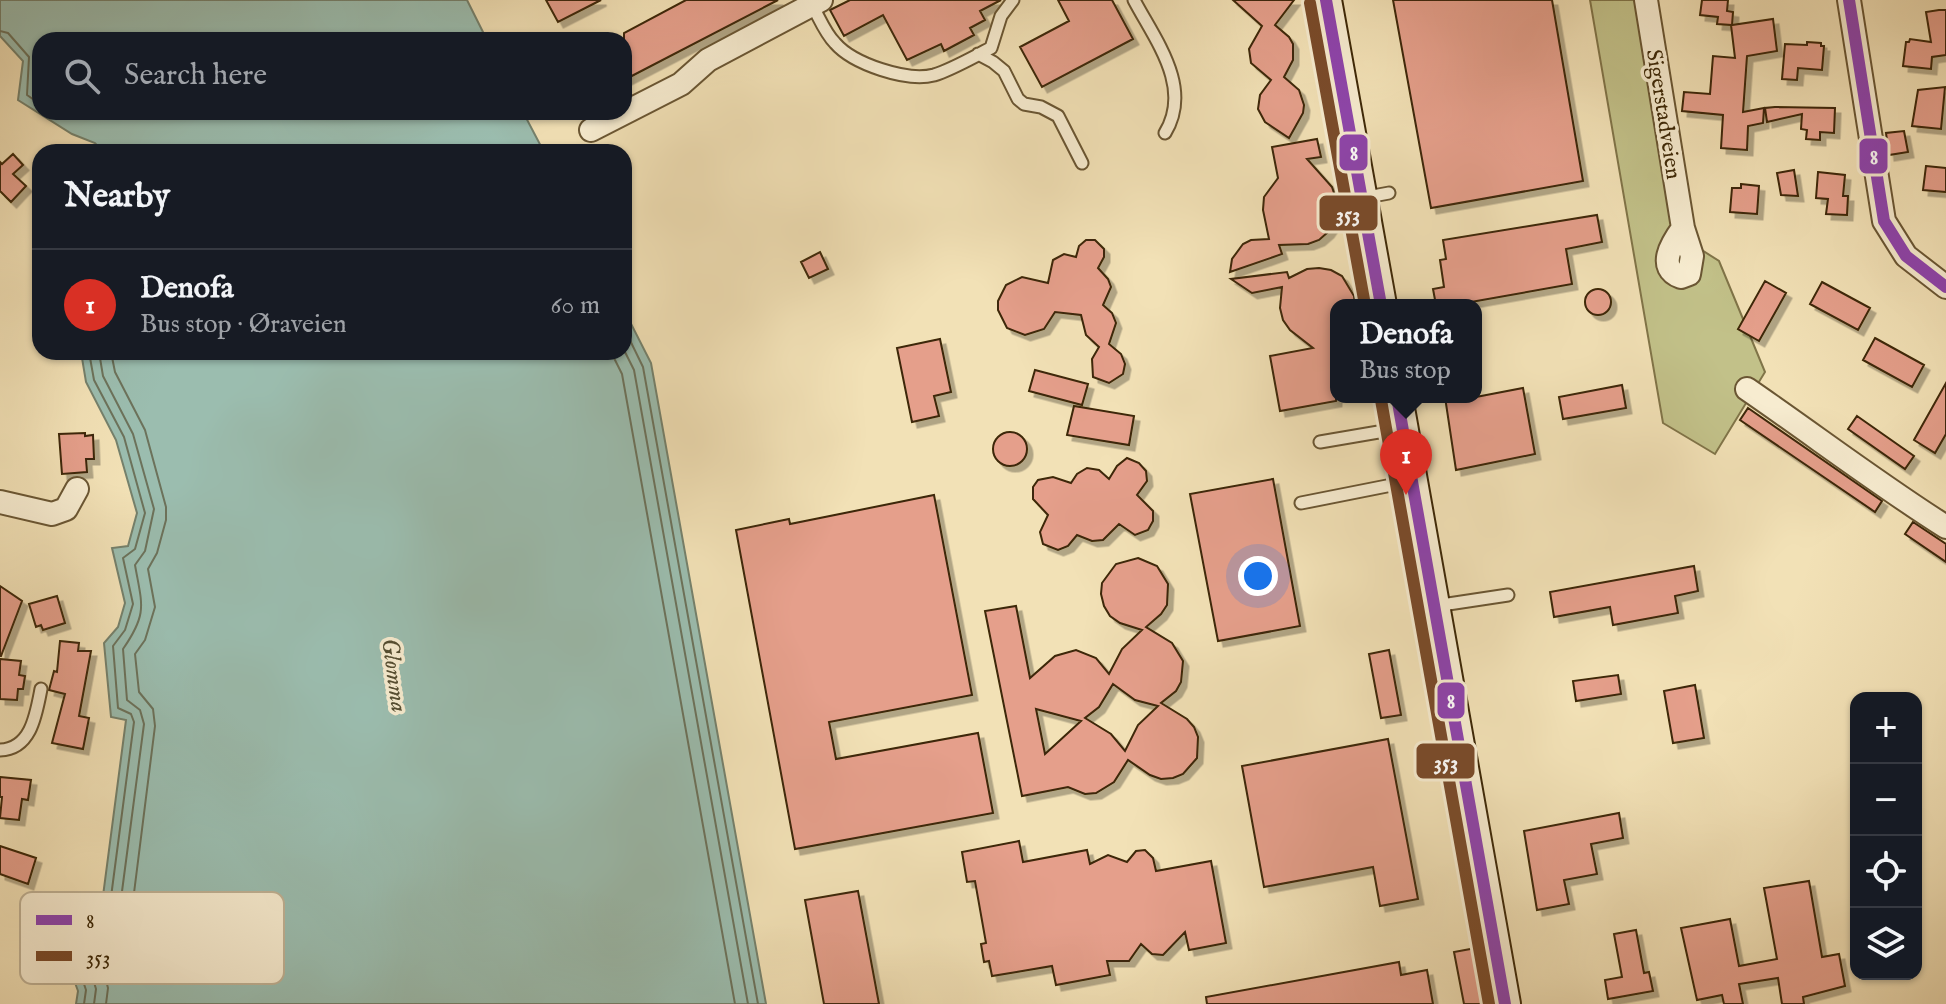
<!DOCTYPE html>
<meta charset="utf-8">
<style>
body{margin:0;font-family:"IM FELL English",serif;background:#20242c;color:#f1f3f6}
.controls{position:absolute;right:24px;bottom:24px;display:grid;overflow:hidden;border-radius:16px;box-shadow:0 2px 6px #0004}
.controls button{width:72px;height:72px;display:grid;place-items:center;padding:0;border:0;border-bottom:2px solid #363941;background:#171b24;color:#f1f3f6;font:40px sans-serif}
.you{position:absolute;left:1258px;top:576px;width:28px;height:28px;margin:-20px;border:6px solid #fff;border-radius:50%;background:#1a73e8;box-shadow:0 0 0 12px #1a73e833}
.badge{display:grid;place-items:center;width:52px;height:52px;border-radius:50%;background:#d93025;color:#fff;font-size:26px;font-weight:700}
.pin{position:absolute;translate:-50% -66px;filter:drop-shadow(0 2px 4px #0008)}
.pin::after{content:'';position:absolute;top:42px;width:28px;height:24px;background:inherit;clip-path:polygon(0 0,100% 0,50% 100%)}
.popup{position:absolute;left:1330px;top:299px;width:152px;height:104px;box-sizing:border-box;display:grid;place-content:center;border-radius:16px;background:#171b24;filter:drop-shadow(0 2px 6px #0005);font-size:26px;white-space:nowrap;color:#9ea1a6}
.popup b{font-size:30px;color:#f1f3f6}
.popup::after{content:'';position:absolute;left:50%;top:100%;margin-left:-16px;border:16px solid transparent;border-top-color:#171b24}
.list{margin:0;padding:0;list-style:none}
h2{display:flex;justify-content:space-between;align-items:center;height:104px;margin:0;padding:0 32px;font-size:34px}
h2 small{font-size:26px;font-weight:400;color:#9ea1a6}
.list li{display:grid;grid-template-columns:52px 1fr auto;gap:24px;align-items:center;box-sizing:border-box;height:112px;padding:0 32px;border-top:2px solid #363941}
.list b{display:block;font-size:30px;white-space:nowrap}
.list p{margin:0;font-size:26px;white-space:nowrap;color:#9ea1a6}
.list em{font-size:26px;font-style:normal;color:#9ea1a6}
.icon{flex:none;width:44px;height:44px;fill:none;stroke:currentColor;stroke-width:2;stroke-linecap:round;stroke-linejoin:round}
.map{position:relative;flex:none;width:1946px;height:1004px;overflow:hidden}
.search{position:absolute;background:#171b24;box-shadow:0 2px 6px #0004;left:32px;top:32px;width:600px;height:88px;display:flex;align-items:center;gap:20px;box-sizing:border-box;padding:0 28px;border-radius:24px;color:#9ea1a6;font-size:30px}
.panel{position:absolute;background:#171b24;box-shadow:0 2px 6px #0004;left:32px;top:144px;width:600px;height:216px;border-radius:24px}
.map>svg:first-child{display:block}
.green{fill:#c2c189;stroke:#807448;stroke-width:2}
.water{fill:#9bbdaf;stroke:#75816c;stroke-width:2}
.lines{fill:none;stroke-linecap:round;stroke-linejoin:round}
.shore{stroke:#6c725b;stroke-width:2}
.building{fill:#e59f8b;stroke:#3d2807;stroke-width:2;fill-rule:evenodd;filter:url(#shadow)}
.lane-casing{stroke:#6a5633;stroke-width:15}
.street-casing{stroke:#6a5633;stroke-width:26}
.secondary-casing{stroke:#3d2807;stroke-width:34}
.lane{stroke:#f7ecd0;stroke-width:11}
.street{stroke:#f7ecd0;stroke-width:22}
.secondary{stroke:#f7ecd0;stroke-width:30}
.bus-1-casing{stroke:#f7ecd0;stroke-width:18}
.bus-2-casing{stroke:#f7ecd0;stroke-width:18}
.bus-1{stroke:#8e44ad;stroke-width:12}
.bus-2{stroke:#7a4b2a;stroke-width:12}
.labels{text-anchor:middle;stroke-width:7;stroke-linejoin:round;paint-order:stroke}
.street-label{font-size:22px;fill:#3d2807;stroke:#f7ecd0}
.water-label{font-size:24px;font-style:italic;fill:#544d31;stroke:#f7ecd0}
.key{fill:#f7ecd0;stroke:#bfb194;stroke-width:2}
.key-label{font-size:22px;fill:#3d2807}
.line-badge{stroke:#f7ecd0;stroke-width:3}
.badge-label{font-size:22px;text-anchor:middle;font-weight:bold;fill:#fff}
</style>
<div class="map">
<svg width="1946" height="1004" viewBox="0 0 1946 1004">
<defs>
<filter id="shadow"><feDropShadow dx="5.5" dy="5.5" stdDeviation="0" flood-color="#0004"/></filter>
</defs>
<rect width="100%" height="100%" fill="#f2e1b6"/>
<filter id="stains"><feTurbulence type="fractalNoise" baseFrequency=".0025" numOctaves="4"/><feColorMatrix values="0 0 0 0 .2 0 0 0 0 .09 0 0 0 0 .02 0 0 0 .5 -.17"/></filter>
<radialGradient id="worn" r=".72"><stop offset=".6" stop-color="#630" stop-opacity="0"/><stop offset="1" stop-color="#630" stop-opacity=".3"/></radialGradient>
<path class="green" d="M1590,0H1640L1677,222L1659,265L1670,284L1692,283L1697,247L1719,261L1765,372L1715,454L1663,423Z"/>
<path class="water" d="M0,0H467L487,40H40V112H523L544,152H103L95,143L72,134L18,100L23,61L0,36Z
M624,310L651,363L766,1004H76L78,991L70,969L103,896L126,720L111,717L104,643L118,627L125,603L112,548L128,546L137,513L116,440L86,382L81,352H624Z"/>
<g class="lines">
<path class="shore" d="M0,31L8,33L29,57L27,95L40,104
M624,328L643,367L758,1004
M624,350L634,370L748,1004
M611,352L622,374L735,1004
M84,1004L86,990L79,969L111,897L134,722L131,714L118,708L113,646L125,630L133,604L123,558L135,549L145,513L124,437L94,380L89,352
M94,1004L96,989L90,969L121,899L144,724L140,710L127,700L123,649C148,613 142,605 135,565L145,551L154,509L133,434L103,376L99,352
M106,1004L108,988L103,969L133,901L155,726L153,709L139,692L135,654L145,640L155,607L148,569L157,553L166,520V507L145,430L115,372L111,352"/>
</g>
<path class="building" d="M546,0H601L558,22Z
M686,0H778L624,80V33Z
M850,0H1001L980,11L985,20L970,28L974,35L944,51L941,44L907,60L883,15L844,36L830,10Z
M1058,0H1112L1133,39L1042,87L1020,47L1069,21Z
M1233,0H1294L1275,25L1289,37L1293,44V60L1284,77L1299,90L1304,105L1303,113L1289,138L1265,122L1258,109L1260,95L1271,80L1251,63L1249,49L1262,26Z
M1393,0H1552L1583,181L1431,208Z
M1702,0H1728L1727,11L1733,12L1732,25L1773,19L1777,51L1747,56L1743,112L1764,108L1763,123L1748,126L1747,150L1721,148L1723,115L1682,111L1684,92L1710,94L1713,56L1735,58L1731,25L1717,24L1718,17L1700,15Z
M1939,10H1946V55L1932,57L1931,69L1903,66L1906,42H1909L1910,39L1931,42L1926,12Z
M1807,42L1821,43V46H1824L1822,70L1798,68L1797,80L1782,79L1785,44L1807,45Z
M1945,87L1941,129L1912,126L1918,90Z
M1775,107L1835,108L1834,133L1820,132V140L1806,139L1807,130L1801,129L1802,114L1767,122L1765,108Z
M1904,131L1908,152L1889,155L1886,133Z
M1317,139L1321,157L1307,159L1332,187L1336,199L1335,222L1328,232L1319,240L1308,244L1279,245L1282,254L1230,272L1232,259L1243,244L1251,240L1269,239L1263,210L1264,197L1278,178L1272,147Z
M13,154L23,165L13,174L26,186L11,202L0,191V162L2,164Z
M1926,166L1946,168V192L1923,190Z
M1794,170L1798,196L1781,195L1777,173Z
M1818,172L1845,175L1843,196H1848L1847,215L1826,214L1828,199L1816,198Z
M1741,184L1759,186L1757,214L1730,212L1732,188H1741Z
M1597,215L1602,242L1566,249L1572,284L1454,305H1436L1433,289L1444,287L1440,260L1446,259L1443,240Z
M1086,240H1095L1104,249V257L1098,268L1108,279L1111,287L1103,305L1112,313L1116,323L1109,344L1121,354L1125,364L1123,374L1109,383L1093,377L1092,359L1099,347L1086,335L1081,315L1055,312L1044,329L1025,335L1007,328L998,310V301L1006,285L1022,277L1048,283L1053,260L1064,254L1076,257L1079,246Z
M820,252L828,269L809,278L801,262Z
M1319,268L1331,270L1342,276L1354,296L1355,305H1336V401L1280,411L1270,356L1313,348L1290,330L1283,320L1280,308L1282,287L1252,293L1231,279L1287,272L1289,278L1307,269Z
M1765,281L1786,293L1759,341L1738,329Z
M1822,282L1870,308L1858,330L1810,304Z
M1585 302a13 13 0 1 1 26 0a13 13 0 1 1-26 0Z
M1875,338L1924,365L1912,387L1863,360Z
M940,339L951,392L934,396L939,416L912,422L897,348Z
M1035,370L1088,384L1082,405L1029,391Z
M1946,383V434L1935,453L1914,440Z
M1622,385L1626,408L1563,419L1559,397Z
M1523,388L1535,454L1456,470L1445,397H1476Z
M1074,406L1134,416L1129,445L1067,435Z
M1748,408L1882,501L1875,512L1740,420Z
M1857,416L1914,456L1905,469L1848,429Z
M993 449a17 17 0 1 1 34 0a17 17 0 1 1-34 0Z
M85,433V436L93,435L94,459H86L87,472L62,474L59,434Z
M1127,458L1139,463L1146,471L1147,481L1137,495L1153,511V521L1148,530L1135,535L1119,524L1103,540L1092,541L1077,535L1068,546L1058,550L1043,544L1040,532L1048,515L1033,499V487L1038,480L1053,477L1071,483L1077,474L1087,468L1099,470L1109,479L1117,466Z
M1273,479L1300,626L1218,641L1190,494Z
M934,495L972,695L829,722L836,759L978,733L993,813L795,849L736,530L789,519L790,524Z
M1913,522L1946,544V562L1905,534Z
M1138,558L1157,566L1168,584L1167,605L1161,614L1146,627L1172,643L1183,661L1181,682L1176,691L1161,703L1187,719L1194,727L1198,737L1197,758L1183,774L1173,778L1161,779L1150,775L1128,760L1114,782L1096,793L1085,794L1068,787L1022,796L985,611L1016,606L1030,678L1055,656L1076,650L1096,658L1109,674L1122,649L1142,630L1120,623L1110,616L1104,606L1101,594L1102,583L1116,564ZM1113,684L1135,700L1158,706L1138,725L1125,751L1111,734L1085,718L1099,707ZM1036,709L1081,721L1045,754Z
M1694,566L1698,591L1675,596L1678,613L1613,625L1610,607L1554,617L1550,592Z
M0,586L22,601L1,656H0Z
M57,596L65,623L43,630L41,625L36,627L29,604Z
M60,641L79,643L78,651H91L79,716L89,718L83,749L52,743L65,694L49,690L54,671L57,672Z
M1389,650L1401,715L1381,718L1369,654Z
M0,659L21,661L19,675L25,676L23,689H18L17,700L0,699Z
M1618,675L1621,694L1576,701L1573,681Z
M1695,685L1704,738L1673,743L1664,691Z
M1388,739L1418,899L1380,906L1373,867L1264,887L1242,766Z
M0,777L31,780L28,800L22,799L19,820L0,818L2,797H0Z
M1619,813L1623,838L1591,844L1597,874L1564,880L1569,904L1537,910L1524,831Z
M1019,841L1023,862L1087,850L1090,864L1108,855L1127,862L1136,851L1145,850L1153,858L1156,871L1211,861L1226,943L1189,950L1185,932L1163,955L1152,954L1141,944L1129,961H1107L1110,975L1056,985L1052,966L992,976L989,961L984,962L981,944L986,943L975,881L967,882L962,852Z
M0,846L36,858L28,884L0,874Z
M1809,881L1822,957L1839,954L1845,986L1803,997L1804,1004H1782L1778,978L1739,984L1743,1004H1724L1722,995L1697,1000L1681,928L1730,919L1739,966L1777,959L1764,888Z
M858,891L879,1004H824L805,900Z
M1636,930L1644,973L1649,972L1653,991L1608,999L1605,980L1622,977L1614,934Z
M1476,948L1486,1004H1464L1454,952Z
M1399,962L1401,975L1427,970L1433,1004H1207L1206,997Z"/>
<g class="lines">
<defs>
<path id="lane" d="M1134,0C1155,40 1193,87 1165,133
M812,5C819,17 825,33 835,43C853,64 907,82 934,75C953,69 973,57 991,48L1001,16L1013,0
M978,54L993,62L1004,71L1018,99L1024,104L1041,107L1058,116L1082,163
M1362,198L1389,193
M1320,442L1402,428
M1301,503L1412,481
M1435,606L1508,595
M0,750C31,749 36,715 41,689"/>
<path id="street" d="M1646,0L1683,228L1692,256L1689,274L1681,277C1656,268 1672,243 1683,228
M1849,0L1884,221L1906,256L1946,287
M591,130L681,84L708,60L821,0
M1747,389C1814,435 1878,484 1946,527
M0,502L52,514L66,509L77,489"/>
<path id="secondary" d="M1326,0L1381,305
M1397,397L1505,1004"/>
</defs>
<use href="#lane" class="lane-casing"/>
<use href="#street" class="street-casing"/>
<use href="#secondary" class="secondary-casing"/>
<use href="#lane" class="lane"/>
<use href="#street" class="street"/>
<use href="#secondary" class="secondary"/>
<defs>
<path id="bus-1" d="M1326,0L1381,305
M1849,0L1884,221L1906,256L1946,287
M1397,397L1505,1004"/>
<path id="bus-2" d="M1310,3L1365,305
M1381,400L1489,1004"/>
</defs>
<use href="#bus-1" class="bus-1-casing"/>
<use href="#bus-2" class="bus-2-casing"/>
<use href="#bus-1" class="bus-1"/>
<use href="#bus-2" class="bus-2"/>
</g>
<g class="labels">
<g class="street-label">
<text transform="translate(1665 114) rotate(81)" y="8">Sigerstadveien</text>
</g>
<g class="water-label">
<text transform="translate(395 675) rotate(82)" y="8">Glomma</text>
</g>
</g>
<rect x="20" y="892" width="264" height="92" rx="12" class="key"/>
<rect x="36" y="915" width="36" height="10" fill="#8e44ad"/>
<rect x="36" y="951" width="36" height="10" fill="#7a4b2a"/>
<g class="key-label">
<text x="86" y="928">8</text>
<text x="86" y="964">353</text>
</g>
<g class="line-badge">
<rect x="1338" y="133" width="31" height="39" rx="8" fill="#8e44ad"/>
<rect x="1858" y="137" width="31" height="38" rx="8" fill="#8e44ad"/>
<rect x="1318" y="194" width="61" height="38" rx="8" fill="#7a4b2a"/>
<rect x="1436" y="681" width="30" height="39" rx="8" fill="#8e44ad"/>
<rect x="1415" y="742" width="61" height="38" rx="8" fill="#7a4b2a"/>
</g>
<g class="badge-label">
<text x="1354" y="160">8</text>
<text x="1874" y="164">8</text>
<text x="1348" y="221">353</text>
<text x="1451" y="708">8</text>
<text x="1446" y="769">353</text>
</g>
<rect width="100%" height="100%" filter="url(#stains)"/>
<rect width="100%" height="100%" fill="url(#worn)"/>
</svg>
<div class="controls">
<button>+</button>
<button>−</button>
<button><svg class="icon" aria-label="locate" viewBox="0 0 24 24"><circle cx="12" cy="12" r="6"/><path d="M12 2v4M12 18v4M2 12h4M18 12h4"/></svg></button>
<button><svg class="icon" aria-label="layers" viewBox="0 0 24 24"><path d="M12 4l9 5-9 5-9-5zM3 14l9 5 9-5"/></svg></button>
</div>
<div class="you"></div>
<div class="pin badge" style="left:1406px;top:495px">1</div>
<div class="popup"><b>Denofa</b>Bus stop</div>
<div class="search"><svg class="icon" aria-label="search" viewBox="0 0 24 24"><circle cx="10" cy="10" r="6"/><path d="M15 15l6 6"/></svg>Search here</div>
<section class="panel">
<h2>Nearby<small></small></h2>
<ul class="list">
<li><span class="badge">1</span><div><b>Denofa</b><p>Bus stop · Øraveien</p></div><em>60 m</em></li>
</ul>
</section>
</div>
